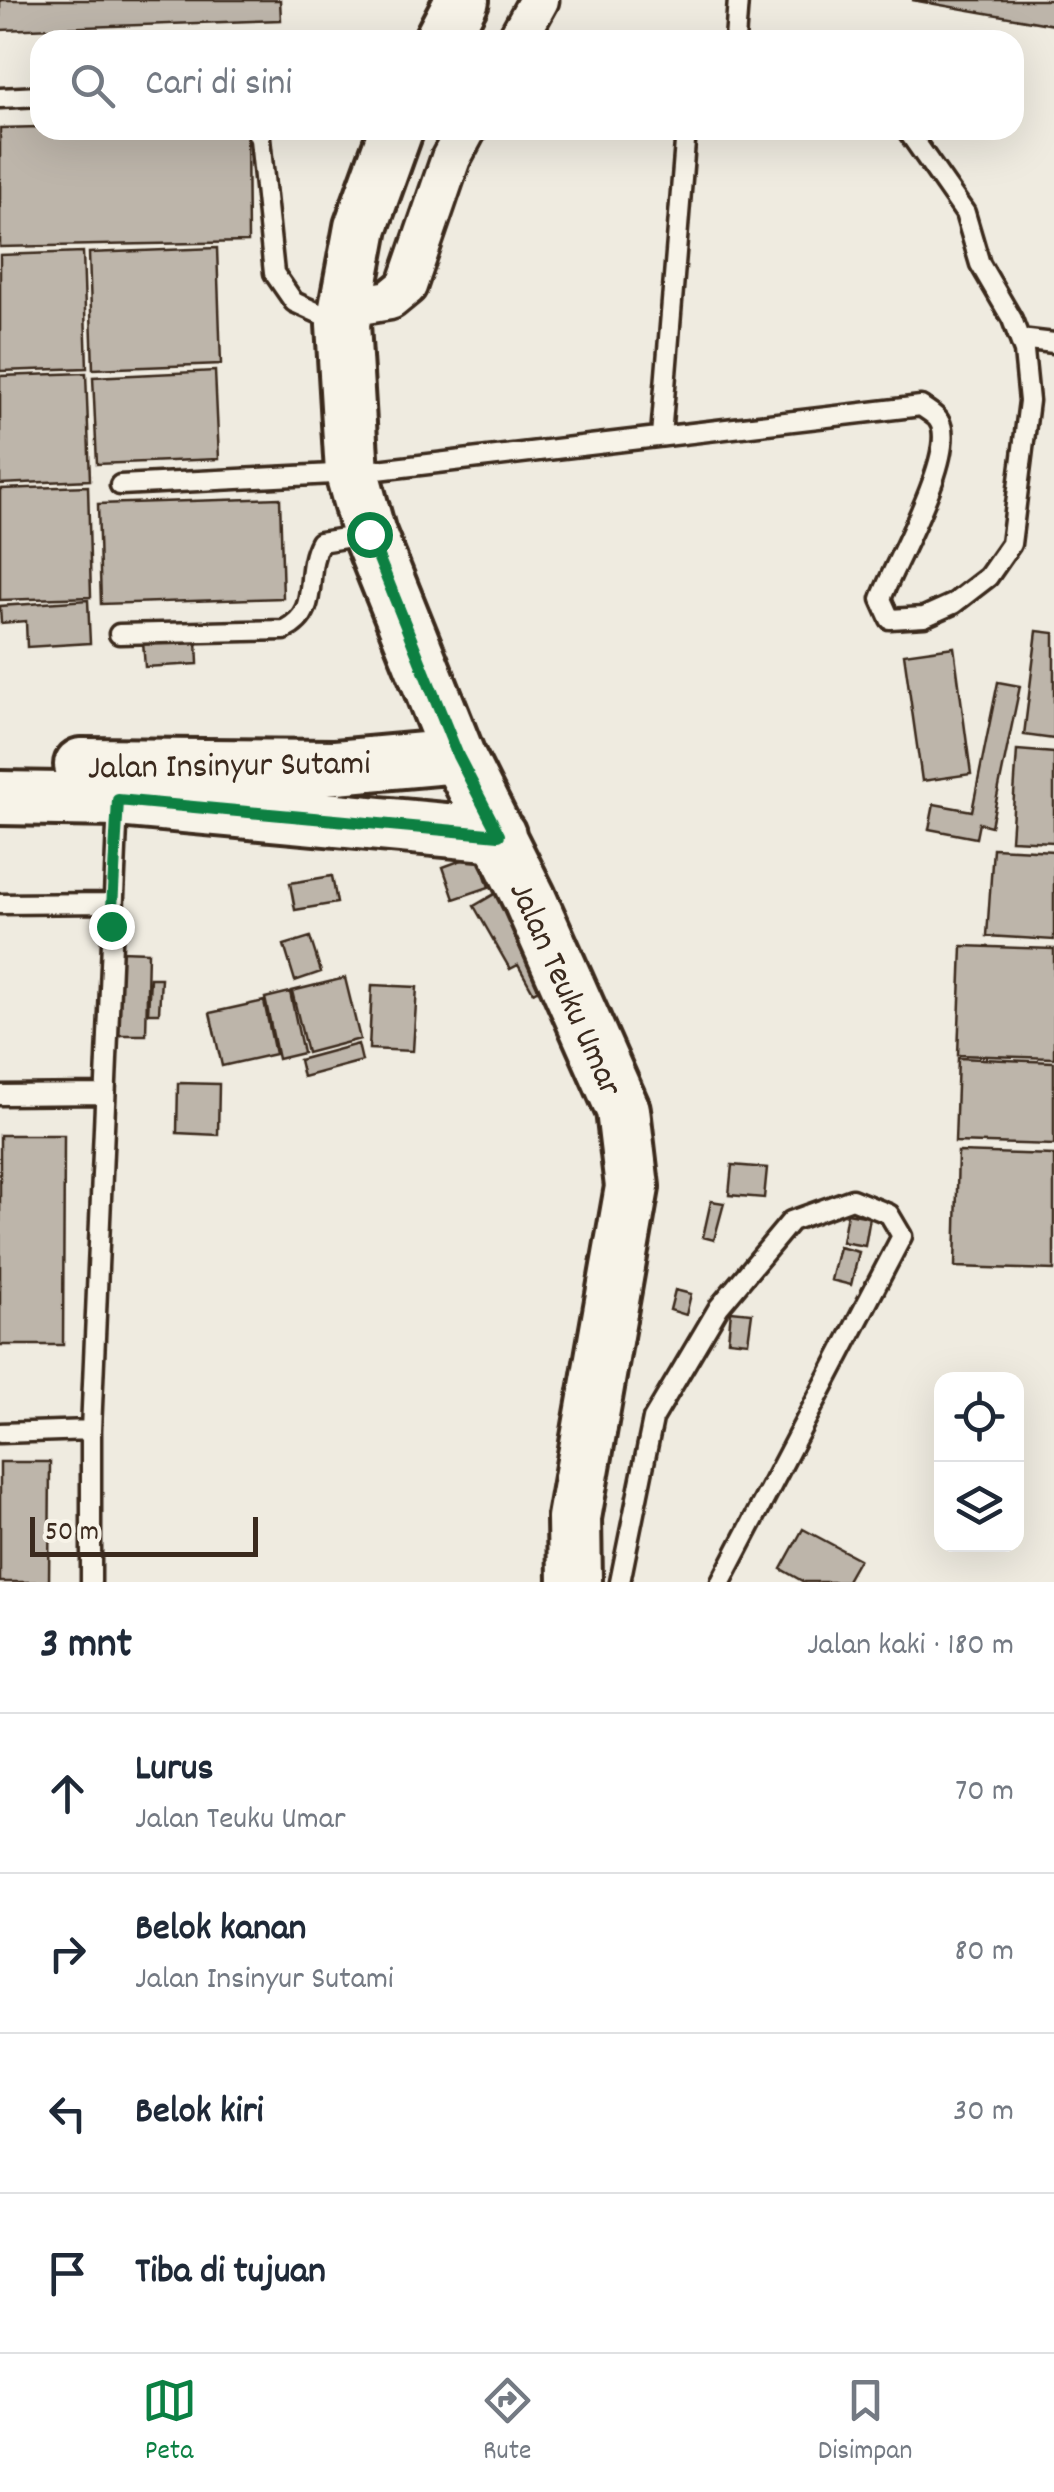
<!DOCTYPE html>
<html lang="id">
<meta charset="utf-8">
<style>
body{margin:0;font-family:Dekko,sans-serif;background:#f6f6f7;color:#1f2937}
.controls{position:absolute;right:30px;bottom:30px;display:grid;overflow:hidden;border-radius:20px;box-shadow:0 10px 40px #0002}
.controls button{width:90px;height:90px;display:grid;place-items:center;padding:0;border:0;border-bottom:2px solid #e0e1e3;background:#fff;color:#1f2937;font:50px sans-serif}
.scale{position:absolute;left:30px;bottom:25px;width:228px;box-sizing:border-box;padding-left:10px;border:5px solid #3b2a1e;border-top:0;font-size:28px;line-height:35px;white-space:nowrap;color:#3b2a1e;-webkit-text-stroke:8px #f7f3e8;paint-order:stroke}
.stop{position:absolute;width:30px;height:30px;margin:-22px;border:8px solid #0b8043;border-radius:50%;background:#fff}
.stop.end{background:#0b8043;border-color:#fff;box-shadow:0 2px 10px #0008}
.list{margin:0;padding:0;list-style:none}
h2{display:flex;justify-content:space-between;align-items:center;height:130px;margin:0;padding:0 40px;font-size:42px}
h2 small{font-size:32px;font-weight:400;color:#747a83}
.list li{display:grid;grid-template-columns:65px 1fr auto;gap:30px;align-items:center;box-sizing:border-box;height:160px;padding:0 40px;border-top:2px solid #e0e1e3}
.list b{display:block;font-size:38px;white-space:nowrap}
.list p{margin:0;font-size:32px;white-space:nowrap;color:#747a83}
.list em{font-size:32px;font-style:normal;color:#747a83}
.icon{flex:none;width:55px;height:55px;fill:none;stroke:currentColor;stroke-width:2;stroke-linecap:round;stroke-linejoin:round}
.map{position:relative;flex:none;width:1054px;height:1582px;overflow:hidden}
.search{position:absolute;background:#fff;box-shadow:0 10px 40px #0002;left:30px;right:30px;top:30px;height:110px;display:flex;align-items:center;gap:25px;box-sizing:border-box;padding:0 35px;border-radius:30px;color:#747a83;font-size:38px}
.sheet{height:770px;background:#fff}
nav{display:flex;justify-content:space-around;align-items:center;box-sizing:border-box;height:140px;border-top:2px solid #e0e1e3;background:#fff;font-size:28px;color:#747a83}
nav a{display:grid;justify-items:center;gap:5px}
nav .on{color:#0b8043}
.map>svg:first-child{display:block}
.building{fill:#bdb5aa;stroke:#3b2a1e;stroke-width:2.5}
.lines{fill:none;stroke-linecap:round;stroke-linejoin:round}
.lane-casing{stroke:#3b2a1e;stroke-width:25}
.street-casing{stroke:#3b2a1e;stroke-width:45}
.secondary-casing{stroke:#3b2a1e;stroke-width:60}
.lane{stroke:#f7f3e8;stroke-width:18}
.street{stroke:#f7f3e8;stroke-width:38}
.secondary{stroke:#f7f3e8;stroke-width:52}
.route{stroke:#0b8043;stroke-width:12}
.labels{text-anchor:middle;stroke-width:8;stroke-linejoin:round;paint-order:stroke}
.street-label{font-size:35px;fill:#3b2a1e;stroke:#f7f3e8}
</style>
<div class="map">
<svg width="1054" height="1582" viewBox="0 0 1054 1582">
<rect width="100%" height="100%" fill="#efebe0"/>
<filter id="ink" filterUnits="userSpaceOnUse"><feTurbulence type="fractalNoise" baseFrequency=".01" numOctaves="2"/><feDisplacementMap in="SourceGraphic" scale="20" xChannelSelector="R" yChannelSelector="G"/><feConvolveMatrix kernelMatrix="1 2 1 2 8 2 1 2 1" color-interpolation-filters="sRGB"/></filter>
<g filter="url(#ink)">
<path class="building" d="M0,0H280L281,20L0,30Z
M912,0H1054V25Z
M40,127L247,130L248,242L0,247V128Z
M217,248L221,364L93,369L89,253Z
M83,252L87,368L0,371V255Z
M215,371L219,459L97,464L93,377Z
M86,373L90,480L0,484V376Z
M88,486L91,597L0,600V489Z
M280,498L283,598L101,604L98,504Z
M88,600L90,643L27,647L26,621L1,623L0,606Z
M1037,631L1054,633V739L1024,735Z
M197,638L198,664L145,667L143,642Z
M954,647L971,774L922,781L904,654Z
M998,682L1020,686L991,826L979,823L976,838L929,829L934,804L972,811Z
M1017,750L1054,753V842L1011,840Z
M993,848L1054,851V940L987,936Z
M478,854L489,887L454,899L443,867Z
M332,876L337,903L295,910L290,883Z
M510,885L554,980L533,992L518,965L510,969L474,906Z
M310,937L321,972L295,981L284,945Z
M962,946L1054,949V1058L958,1055Z
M120,951L148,952L146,1035H119Z
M150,978H161L159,1013H148Z
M345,978L360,1039L307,1053L292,991Z
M372,985L417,987L413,1051L369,1049Z
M290,992L303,1053L278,1059L265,998Z
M264,1001L275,1054L222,1066L210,1013Z
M358,1044L362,1061L303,1077L299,1060Z
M958,1058L1054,1062V1145L955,1142Z
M178,1083L219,1084L218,1135L177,1133Z
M0,1135H64L63,1345H0Z
M958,1152L1054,1155V1270L955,1267Z
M732,1165L767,1168L764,1198L729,1195Z
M711,1201L724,1203L714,1240L703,1237Z
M847,1213L870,1217L865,1246L842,1242Z
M839,1247L859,1252L851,1285L831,1280Z
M675,1290L691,1294L686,1315L670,1310Z
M731,1311L752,1313L748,1342L728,1340Z
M0,1462H50L49,1582H0Z
M803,1529L859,1559L846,1582H804L781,1569Z"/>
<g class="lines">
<defs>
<path id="lane" d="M735,40L738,0
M0,98L40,96
M256,130L260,139L274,273L294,302L338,322
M1020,339L1054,343
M661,436L686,130
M120,485L352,473L921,406C926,410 936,415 939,421C959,451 893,566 881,599L890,619L924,617L953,604L988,577L1011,544L1029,401L1024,351L1012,319L980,264L965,213L907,130
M119,634L284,630C323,611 302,574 320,542L363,535
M0,904L112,903
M0,1095L105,1094
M0,1433L91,1430
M91,1582V1430L118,803
M620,1582L653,1419L719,1307L791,1221L852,1199L889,1214L902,1236L721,1582"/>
<path id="street" d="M517,40L539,0
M348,307L390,300L407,286L451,158L466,130"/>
<path id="secondary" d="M441,40L462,0
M396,130L361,227L343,324L352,473L369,534L458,756L529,898L623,1110L632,1187L574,1518L575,1582
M81,765L336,767L458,756
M0,798L118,800L499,835"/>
</defs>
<use href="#lane" class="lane-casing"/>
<use href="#street" class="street-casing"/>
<use href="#secondary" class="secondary-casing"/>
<use href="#lane" class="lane"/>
<use href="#street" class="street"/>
<use href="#secondary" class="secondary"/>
</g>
</g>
<g class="lines" filter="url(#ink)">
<path class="route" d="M111,926L118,800L499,835L458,756L369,534"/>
</g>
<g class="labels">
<g class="street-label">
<text transform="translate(229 763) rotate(-1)" y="12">Jalan Insinyur Sutami</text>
<text transform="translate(568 988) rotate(66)" y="12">Jalan Teuku Umar</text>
</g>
</g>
</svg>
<div class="controls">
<button><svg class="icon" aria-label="locate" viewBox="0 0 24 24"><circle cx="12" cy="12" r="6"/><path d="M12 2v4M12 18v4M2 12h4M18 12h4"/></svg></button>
<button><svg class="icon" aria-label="layers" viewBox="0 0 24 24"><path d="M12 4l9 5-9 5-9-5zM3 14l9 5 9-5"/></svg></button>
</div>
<div class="scale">50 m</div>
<div class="stop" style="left:369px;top:534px"></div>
<div class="stop end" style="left:111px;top:926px"></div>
<div class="search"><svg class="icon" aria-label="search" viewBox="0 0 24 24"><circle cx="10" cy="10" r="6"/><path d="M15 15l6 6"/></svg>Cari di sini</div>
</div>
<section class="sheet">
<h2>3 mnt<small>Jalan kaki · 180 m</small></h2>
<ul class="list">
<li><svg class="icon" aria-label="ahead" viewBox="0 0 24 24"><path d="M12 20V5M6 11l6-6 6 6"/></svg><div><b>Lurus</b><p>Jalan Teuku Umar</p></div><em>70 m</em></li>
<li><svg class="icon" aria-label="right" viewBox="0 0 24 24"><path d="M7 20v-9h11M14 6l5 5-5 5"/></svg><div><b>Belok kanan</b><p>Jalan Insinyur Sutami</p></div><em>80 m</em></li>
<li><svg class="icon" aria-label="left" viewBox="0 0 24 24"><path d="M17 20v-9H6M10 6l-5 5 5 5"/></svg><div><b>Belok kiri</b></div><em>30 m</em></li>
<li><svg class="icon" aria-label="arrive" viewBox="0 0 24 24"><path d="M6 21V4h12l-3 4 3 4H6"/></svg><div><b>Tiba di tujuan</b></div></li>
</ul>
</section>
<nav>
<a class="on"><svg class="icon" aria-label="map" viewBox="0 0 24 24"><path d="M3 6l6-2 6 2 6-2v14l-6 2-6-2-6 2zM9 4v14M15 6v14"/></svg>Peta</a>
<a><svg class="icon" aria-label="directions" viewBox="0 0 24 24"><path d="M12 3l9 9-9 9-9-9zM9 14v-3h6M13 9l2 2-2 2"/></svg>Rute</a>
<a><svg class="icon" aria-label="saved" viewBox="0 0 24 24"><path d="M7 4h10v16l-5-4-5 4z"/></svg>Disimpan</a>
</nav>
